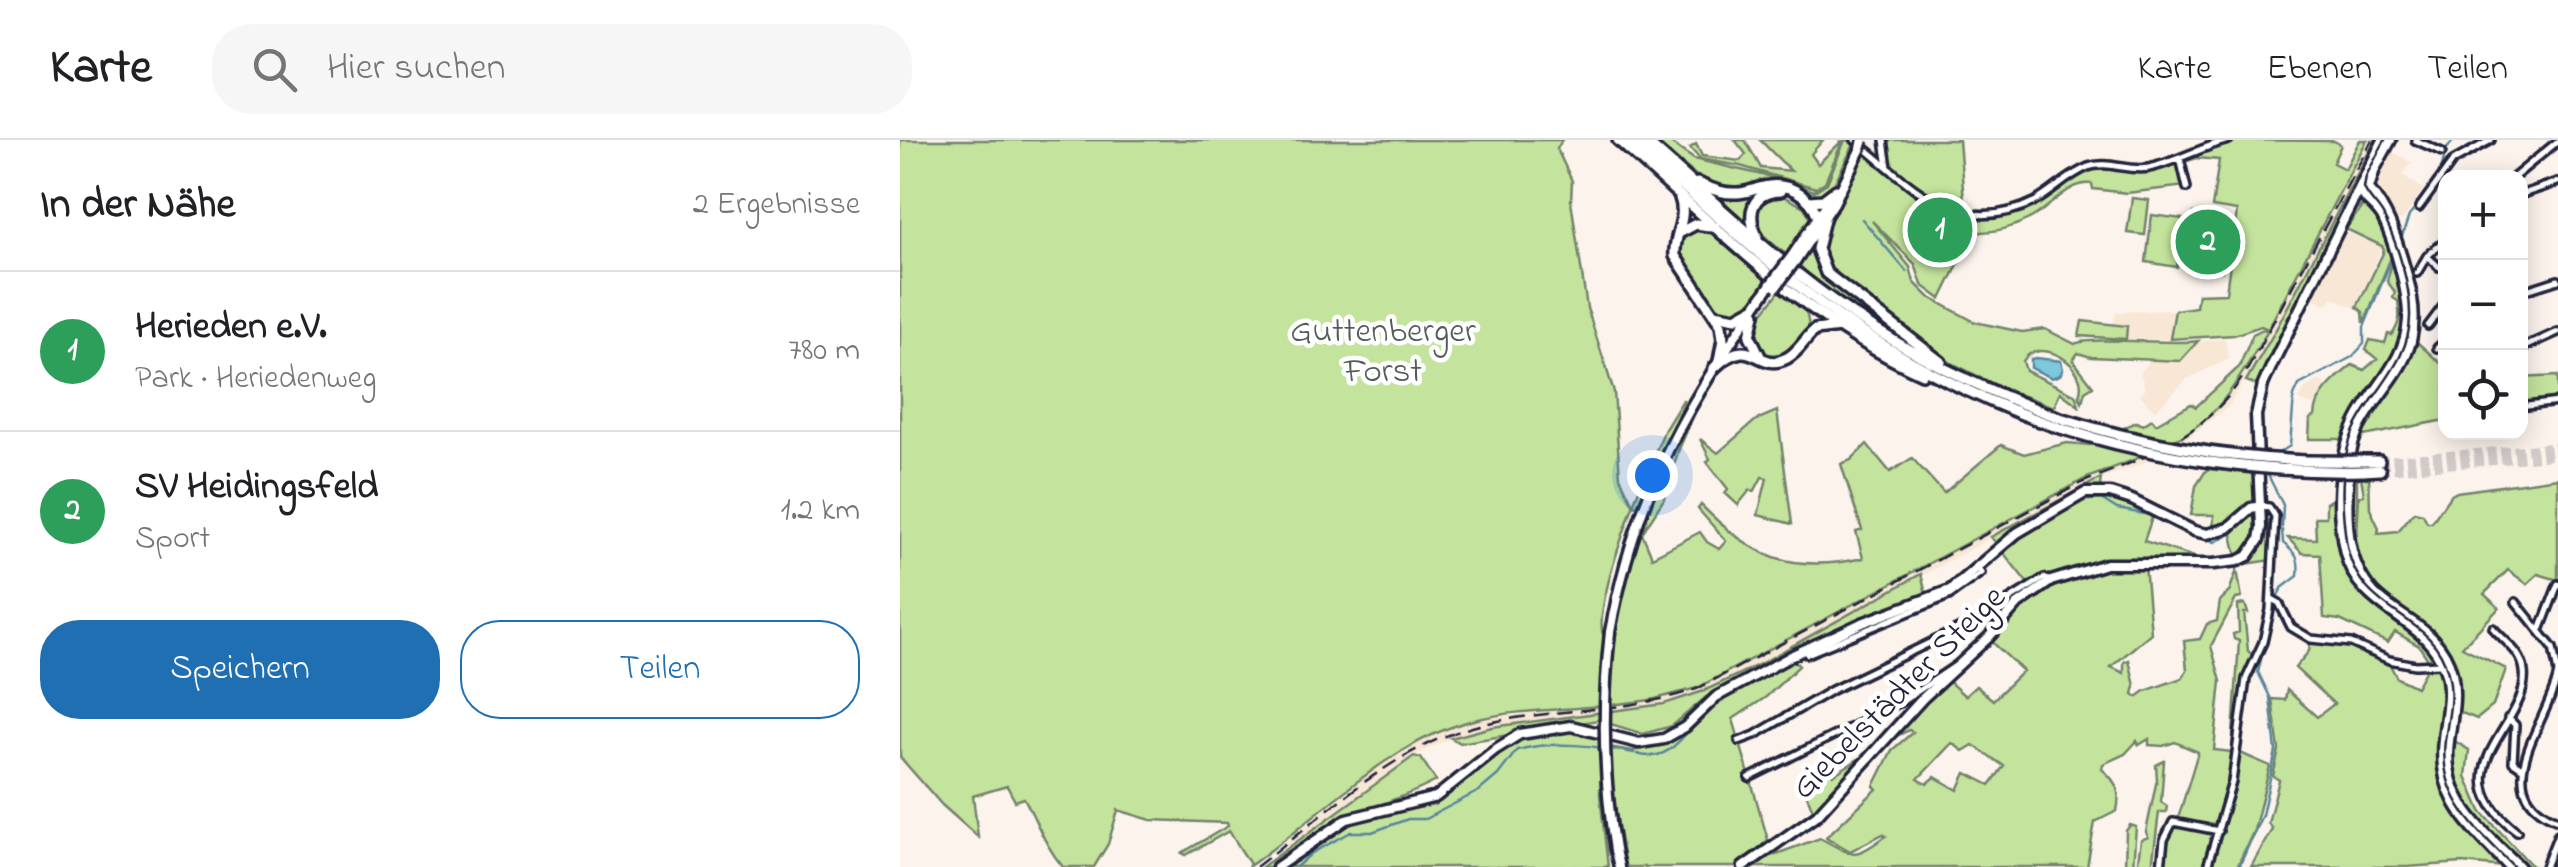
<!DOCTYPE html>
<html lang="de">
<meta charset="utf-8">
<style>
body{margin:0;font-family:"Indie Flower",sans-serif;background:#f6f6f6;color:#202124}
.controls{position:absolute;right:30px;top:30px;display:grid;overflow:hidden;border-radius:20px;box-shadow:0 5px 25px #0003}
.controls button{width:90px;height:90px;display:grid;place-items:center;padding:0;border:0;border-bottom:2px solid #e0e0e0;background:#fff;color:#202124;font:50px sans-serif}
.you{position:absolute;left:752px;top:335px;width:35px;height:35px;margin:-25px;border:8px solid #fff;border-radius:50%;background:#1a73e8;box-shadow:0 0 0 15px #1a73e833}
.badge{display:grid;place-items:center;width:65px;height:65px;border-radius:50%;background:#1f6fb2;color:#fff;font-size:32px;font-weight:700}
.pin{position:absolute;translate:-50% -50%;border:5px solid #fff;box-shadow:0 2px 10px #0006}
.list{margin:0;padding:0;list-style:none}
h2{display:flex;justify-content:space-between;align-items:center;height:130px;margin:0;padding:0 40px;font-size:42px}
h2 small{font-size:32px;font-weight:400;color:#757577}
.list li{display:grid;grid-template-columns:65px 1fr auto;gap:30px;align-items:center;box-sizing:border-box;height:160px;padding:0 40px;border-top:2px solid #e0e0e0}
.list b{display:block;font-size:38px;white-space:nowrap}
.list p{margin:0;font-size:32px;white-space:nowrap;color:#757577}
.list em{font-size:32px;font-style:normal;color:#757577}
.actions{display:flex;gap:20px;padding:30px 40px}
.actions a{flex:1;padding:22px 0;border:2px solid #1f6fb2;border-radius:40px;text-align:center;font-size:35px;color:#1f6fb2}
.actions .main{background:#1f6fb2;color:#fff}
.icon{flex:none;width:55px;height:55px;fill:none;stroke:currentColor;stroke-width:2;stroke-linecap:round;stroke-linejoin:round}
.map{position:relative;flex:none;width:1658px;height:727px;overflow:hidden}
header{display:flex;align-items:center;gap:60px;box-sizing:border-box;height:140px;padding:0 50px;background:#fff;border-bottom:2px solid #e0e0e0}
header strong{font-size:48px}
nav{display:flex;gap:55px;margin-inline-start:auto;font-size:35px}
.search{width:700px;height:90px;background:#f6f6f6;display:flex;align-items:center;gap:25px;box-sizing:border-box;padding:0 35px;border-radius:40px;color:#757577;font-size:38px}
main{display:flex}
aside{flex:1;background:#fff}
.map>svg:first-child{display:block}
.built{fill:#f8e7d5}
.green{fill:#c4e49d;stroke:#73836c;stroke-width:2.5;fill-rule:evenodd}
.water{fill:#7dc8dc;stroke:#59869c;stroke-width:2.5}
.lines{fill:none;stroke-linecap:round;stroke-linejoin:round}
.stream{stroke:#59869c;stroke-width:2.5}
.highway-tunnel{stroke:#d0cac9;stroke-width:9;stroke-dasharray:9 4.5;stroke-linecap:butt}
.minor-casing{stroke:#22223b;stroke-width:12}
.major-casing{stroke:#22223b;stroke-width:15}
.highway-casing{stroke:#22223b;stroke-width:16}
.minor{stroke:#fff;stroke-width:5}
.major{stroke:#fff;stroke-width:8}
.highway{stroke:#fff;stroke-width:9}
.tram{stroke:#22223b;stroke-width:2.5}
.rail{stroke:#22223b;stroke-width:2.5;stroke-dasharray:15 8;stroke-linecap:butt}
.major-bridge-casing{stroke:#22223b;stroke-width:15;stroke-linecap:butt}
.highway-bridge-casing{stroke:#22223b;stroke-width:16;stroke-linecap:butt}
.major-bridge{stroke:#fff;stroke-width:8}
.highway-bridge{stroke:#fff;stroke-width:9}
.labels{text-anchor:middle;stroke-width:9;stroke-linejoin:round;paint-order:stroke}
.park-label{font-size:35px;fill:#535c58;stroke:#fff}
.street-label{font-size:35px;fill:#22223b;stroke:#fff}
</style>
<header>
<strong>Karte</strong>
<div class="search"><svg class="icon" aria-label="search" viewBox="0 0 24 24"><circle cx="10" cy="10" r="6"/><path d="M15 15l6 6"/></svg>Hier suchen</div>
<nav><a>Karte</a><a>Ebenen</a><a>Teilen</a></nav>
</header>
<main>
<aside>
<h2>In der Nähe<small>2 Ergebnisse</small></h2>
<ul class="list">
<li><span class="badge" style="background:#2e9e5b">1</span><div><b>Herieden e.V.</b><p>Park · Heriedenweg</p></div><em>780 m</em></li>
<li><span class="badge" style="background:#2e9e5b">2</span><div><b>SV Heidingsfeld</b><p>Sport</p></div><em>1.2 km</em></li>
</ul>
<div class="actions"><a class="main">Speichern</a><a>Teilen</a></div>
</aside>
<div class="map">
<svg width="1658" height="727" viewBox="0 0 1658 727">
<rect width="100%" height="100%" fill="#fcf4ec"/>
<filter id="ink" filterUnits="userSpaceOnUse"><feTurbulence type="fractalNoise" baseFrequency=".01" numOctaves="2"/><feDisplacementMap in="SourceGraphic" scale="20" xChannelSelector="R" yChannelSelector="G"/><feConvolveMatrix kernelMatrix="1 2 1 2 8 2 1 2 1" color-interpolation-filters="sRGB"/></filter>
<g filter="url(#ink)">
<path class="built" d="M1467,0H1475L1373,192L1368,189Z
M1488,9L1512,22L1503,35L1523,49L1503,80L1498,81L1491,66L1473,48Z
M1444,91L1482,107L1456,168L1432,157L1428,165L1410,157Z
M1275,170L1270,199H1226L1227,187L1213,184L1216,172Z
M1368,191L1372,194L1370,199L1328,267L1282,302L1272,300L1303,282L1339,241Z
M1325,199L1329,219L1287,239L1255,271L1240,255L1245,248L1240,233L1251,219L1280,221L1298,201Z
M1420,240L1428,248L1415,266L1399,260L1406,247Z
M1242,316L1251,319L1233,328L1201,338L858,525L804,551L764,564L592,587L551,598L514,616L389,707L385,702L480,625L529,596L579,579L751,560L797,548L1187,338Z"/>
<path class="green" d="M0,0H662L657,9L672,41L671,61L687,168L714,252L720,337L733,364L765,289L783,260L785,261L737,365L733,366C724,392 691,479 705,499L700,566C660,570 616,570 578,579C488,600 421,676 348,727L350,724L329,691L286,715L282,713L328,686L327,683L251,680L218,670L208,704L194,727H163C144,705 138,683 124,658L115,661L107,646L73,656L78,697L42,665L0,617Z
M754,0H766L794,19L888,41L914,51L927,43L945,0L955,2L932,48L916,60L891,46L839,51L806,44Z
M835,0H845L861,28L891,31L860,0H923L911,14L918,24L943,0L925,42L916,48L840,26L800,19L790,8L796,4L802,16L840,21L846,14Z
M986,0H1059L1065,73L1036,62L991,27Z
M1338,0L1434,1L1441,5L1433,23L1445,29L1460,0H1467L1368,189L1361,186L1334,195L1270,199L1275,170L1296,167L1298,154L1326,153L1337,71L1312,67L1319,20L1297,18L1284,22L1282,18Z
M1475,0H1481L1361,247L1346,241L1374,193Z
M963,9L1032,66L1068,79L1121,70L1184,31L1201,27L1240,33L1278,22L1286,46L1227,53L1193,49L1192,44C1168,41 1150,69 1129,79C1112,88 1093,93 1074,92L1041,159L1022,145L1015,124L972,81L1010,127L1014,142L1029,157L1075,182L1122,192L1145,189L1175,204C1190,196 1272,205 1298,201L1280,221L1191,217L1178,213L1173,220L1193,246L1185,251L1182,262L1179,255C1191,227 1140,194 1123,221L1126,231L1176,255L1179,266L1160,252L1154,267L1102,248L1046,220L927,130L921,109L925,92L955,32Z
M865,49L858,55L850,86L811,51Z
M877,53L904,67L910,77L908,85L887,115C870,101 848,88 856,63Z
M1232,58L1249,60L1245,95L1227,93Z
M1464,61L1482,81L1492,115L1464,183L1463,172L1457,167L1484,111L1482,106L1446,89L1463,65L1455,70V67Z
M1293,73L1329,78L1322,131L1287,126Z
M1252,75L1283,79L1277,127L1246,122Z
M792,88L814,90L870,138L841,174L817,173L782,126L777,107L783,94Z
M913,102L923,134L1024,211L957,170L906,132L899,125Z
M1493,119C1499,139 1507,160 1506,181C1504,206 1457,297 1440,311L1441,299H1409L1410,279L1415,276C1416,254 1435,239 1452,225L1464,230L1477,219L1466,210L1470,200L1485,203L1488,194L1492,195C1501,181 1500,177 1498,161L1493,158L1495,152L1487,141Z
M882,148L906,170L909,186C898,210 879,227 856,208L853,185Z
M1182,181L1227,186L1226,199L1179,196Z
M1363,189L1368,191C1351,218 1337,245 1316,269C1283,304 1231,321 1187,338L797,548L751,560L709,565C710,496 723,429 746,365C758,331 778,298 793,266L797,268L779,309L764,359L742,393L752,417L800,392L807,402L819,409L826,401L798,369L801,365C852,417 891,434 963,418L956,392L962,390L941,324L951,320L967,304L990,332L1012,318L1044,353L1101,305L1124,314L1167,303L1190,305L1236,282L1243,285L1252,279L1256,284L1291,264L1296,267L1339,227L1353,194Z
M1518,203L1545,227V280L1459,297Z
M1658,236V260L1621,264L1620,238Z
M877,271L892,384L858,375L867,338L862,337L854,352L850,350L838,365L825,353L828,349L807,322L810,319L800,299L818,313L856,280Z
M1307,329L1356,334L1357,371L1367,370L1373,377L1372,420L1339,425L1331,390H1313L1314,375H1291L1296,346Z
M1457,336V396L1459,356L1464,355L1461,337L1469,336L1470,369L1479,388L1478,393L1498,391L1514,372L1523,374L1527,382H1532L1550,356L1557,352L1658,338V440L1638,434L1627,444L1608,430L1584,454L1599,468L1562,507L1606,529L1593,566L1577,579L1557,571L1553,600L1569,610L1566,636L1581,671L1633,727H1624L1572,677L1549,630L1555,569L1535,496L1521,483L1487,462L1468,443L1453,409L1450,337Z
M1201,338L1199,354L1231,362L1254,372L1244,401L1313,423C1250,422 1188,415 1133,450L1091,397Z
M1437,356L1450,436L1463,455L1481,471L1515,492L1538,520L1529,521L1519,506L1495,492L1488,503L1440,480L1424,478L1420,414L1402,413L1388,398L1416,399L1415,377H1426V363Z
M1245,426L1251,493L1211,527L1224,533V522L1229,520L1235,546L1233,554L1237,557L1245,551L1282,538L1287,530L1284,501L1300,499L1307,484L1317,481L1320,461L1329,452L1337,430L1342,458L1336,459L1311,506L1321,541L1314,610L1332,612L1339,501L1334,499L1333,494L1339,492L1338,465L1345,464L1348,473H1344L1348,511L1357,519L1355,533H1351C1343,557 1344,587 1338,612L1370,626L1354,690L1337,727H1261L1268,691L1277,682L1298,612L1275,602L1263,606L1249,605V599L1239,605L1237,601L1225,614L1203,624L1202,629C1217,642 1221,651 1217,671L1195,682L1187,727H848L861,715L871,716L920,698C954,716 952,720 986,696L983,694L950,711L926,697L977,649L974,646L992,610L1013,592L1009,590L984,602L1046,539L1065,556L1076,546L1093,560L1123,531L1090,500C1140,444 1169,427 1245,426ZM1052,603L1063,611L1073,605L1104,626L1090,645L1066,633L1058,650L1035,637L1027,644L1018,639Z
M1021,434L1027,458L806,557L772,586L743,594L698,580L560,603L551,598L592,587L764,564L804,551L858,525Z
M1410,501L1460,508L1490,525L1497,538L1516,547L1528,526H1540C1549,561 1537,583 1537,618C1538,665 1575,695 1605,727L1562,723L1507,727H1351L1372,689L1368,683L1379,640L1373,636L1379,610L1372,559L1385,560L1387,550L1417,577L1434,564L1395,528L1409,511Z
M894,520L899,526L866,557L833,579L868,700L839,727H725L711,643L709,607L732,611L759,606L787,590L828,556Z
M677,589L701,594L700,655L708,727H391L396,717L392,712L372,727H362L514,616L521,618L536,641C499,662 461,665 428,693L465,677L534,665L606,604L634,593Z
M968,613L937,652L914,672L901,642L927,626L933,635Z
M1264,621L1261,662L1267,666L1266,672H1259L1252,727H1237L1241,700L1248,697L1246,692L1257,639L1256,625Z
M1230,685L1236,687L1233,727H1225L1226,691Z"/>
<path class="water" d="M1136,218L1161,221L1163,229L1160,235L1152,238L1131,228V219Z"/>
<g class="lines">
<path class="stream" d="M1540,34L1546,10L1554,0
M962,79L1007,132
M1500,102L1509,76L1525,57
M1377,314L1390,306L1394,256L1399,245L1452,217L1464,204V187L1494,113
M1367,333L1383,365L1382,387
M1078,431L1114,400L1179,361L1201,359L1217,369L1255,376L1315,402L1331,394L1352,375
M1377,457L1382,448L1398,436C1400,417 1396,414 1383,403L1382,390
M809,569L826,556
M737,614C765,623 780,601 796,582
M396,727L412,713L451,692H472L508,679H525L579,651L598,635L617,610C655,600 697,606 734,613
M1339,727L1362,675L1376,611L1370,557L1358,532L1375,462"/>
<path class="highway-tunnel" d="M1479,321L1658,307
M1480,330L1658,315"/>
<defs>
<path id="minor" d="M955,0C1013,46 1056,101 1136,61C1154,51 1168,35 1188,27C1208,20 1228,32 1249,28C1276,22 1301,7 1329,0
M984,0L988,27
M1515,0L1542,12
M1280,18L1287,48
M1613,38L1658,1
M1620,55L1658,42
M1519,68L1553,21L1591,0
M1527,116L1539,127
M1517,133L1527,116L1546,100
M1620,152L1658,140
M1528,186L1546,162
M1537,208L1546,200
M1620,209L1658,192
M1620,267L1658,262
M1372,459L1379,463L1391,487L1411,499L1451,503L1489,520L1515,525L1540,524
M1616,462L1653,508L1658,533
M1593,488C1604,501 1622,512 1624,531C1631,585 1534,630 1617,691
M1641,488L1658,444
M907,514L1049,456L1081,433L1077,428
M1658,533C1650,582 1583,650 1658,680
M1608,578L1615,585L1613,622L1622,628
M839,601L855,595L932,550L1075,481L1144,438L1151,441
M849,638L1003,561L1055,526
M1261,727L1264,700L1273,682L1319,691
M1307,727L1332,642L1346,539L1363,502L1370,470L1375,376L1369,367L1361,366
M1645,727L1658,694"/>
<path id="major" d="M1460,47C1463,61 1475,65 1482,77C1494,100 1509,154 1508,180C1506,215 1483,238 1465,266C1437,308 1434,365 1445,413C1460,474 1527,475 1545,531C1552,553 1545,576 1543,599C1536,660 1571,686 1609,727
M1470,50C1488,72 1494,92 1502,118C1510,145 1518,172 1511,201C1502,236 1471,260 1457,293C1450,309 1448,327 1448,345C1446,382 1447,424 1474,453C1502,481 1541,489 1552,533C1557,555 1552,578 1549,601C1541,659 1583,690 1620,727
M1467,54L1475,29L1491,0
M892,116L934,53
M896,120L934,63L960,10
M710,492C736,348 788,262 871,144
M715,710L719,727
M377,727L447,679L536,657L596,609L620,594L671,586L739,603L764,599L785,587L816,557L893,515L962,483L1050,450L1117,393L1185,353H1210L1232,360L1294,391L1307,394L1328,388L1351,368L1361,366
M843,727L917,675L1023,558L1089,497L1118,464L1151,441L1206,424H1313L1338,421L1348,416L1359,400L1361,387L1356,275L1363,245L1372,225L1483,0"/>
<path id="highway" d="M718,0C813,83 906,182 1022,234
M731,0C800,60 866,125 940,177C1007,224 1080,260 1157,287
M744,0C813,60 879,125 955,176C1018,219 1088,252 1160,278
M797,43C810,48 822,54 837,53C848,53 858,47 869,46C893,42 921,63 918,88
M780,58C788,79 773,95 775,116L821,185L823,199L819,221
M909,61L923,60L936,50
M924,79L917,109L926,133L1041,222
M779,93L796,84L815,87
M857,96C846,73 852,52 880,51
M815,174L836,178L854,168
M855,174L850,196L860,216
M814,228C853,190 857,234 887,218C899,212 905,198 915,190L940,187
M1463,321H1479
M1463,331L1480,330"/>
</defs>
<use href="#minor" class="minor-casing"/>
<use href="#major" class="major-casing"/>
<use href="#highway" class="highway-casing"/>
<use href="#minor" class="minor"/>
<use href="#major" class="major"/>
<use href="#highway" class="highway"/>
<path class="tram" d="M1485,0L1466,36L1464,48C1469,60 1480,67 1485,79C1498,106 1510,144 1510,174C1511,221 1474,249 1455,288C1439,321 1441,364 1446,400C1457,478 1532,469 1548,533C1554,555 1548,578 1545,600C1538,658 1577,689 1614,727"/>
<path class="rail" d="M356,727C425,674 494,606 580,585C653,567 728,574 799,548L1181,343C1250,315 1304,298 1346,232L1472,0"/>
<defs>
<path id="major-bridge" d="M960,10L963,0
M871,144L892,116
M876,147L896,120
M710,492C702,564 703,638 715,710"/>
<path id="highway-bridge" d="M1160,278C1259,309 1358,324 1463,321
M1157,287C1257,319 1358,333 1463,331"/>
</defs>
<use href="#major-bridge" class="major-bridge-casing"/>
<use href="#highway-bridge" class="highway-bridge-casing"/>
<use href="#major-bridge" class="major-bridge"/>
<use href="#highway-bridge" class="highway-bridge"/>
</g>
</g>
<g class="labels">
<g class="park-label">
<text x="483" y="201">Guttenberger<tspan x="483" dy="40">Forst</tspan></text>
</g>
<g class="street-label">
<text transform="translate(997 551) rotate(-45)" y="12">Giebelstädter Steige</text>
</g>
</g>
</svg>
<div class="controls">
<button>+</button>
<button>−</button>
<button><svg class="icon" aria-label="locate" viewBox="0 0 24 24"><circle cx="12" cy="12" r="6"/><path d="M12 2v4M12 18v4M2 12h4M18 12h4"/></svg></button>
</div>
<div class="you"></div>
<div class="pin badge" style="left:1040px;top:90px;background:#2e9e5b">1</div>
<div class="pin badge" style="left:1308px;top:102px;background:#2e9e5b">2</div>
</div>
</main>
